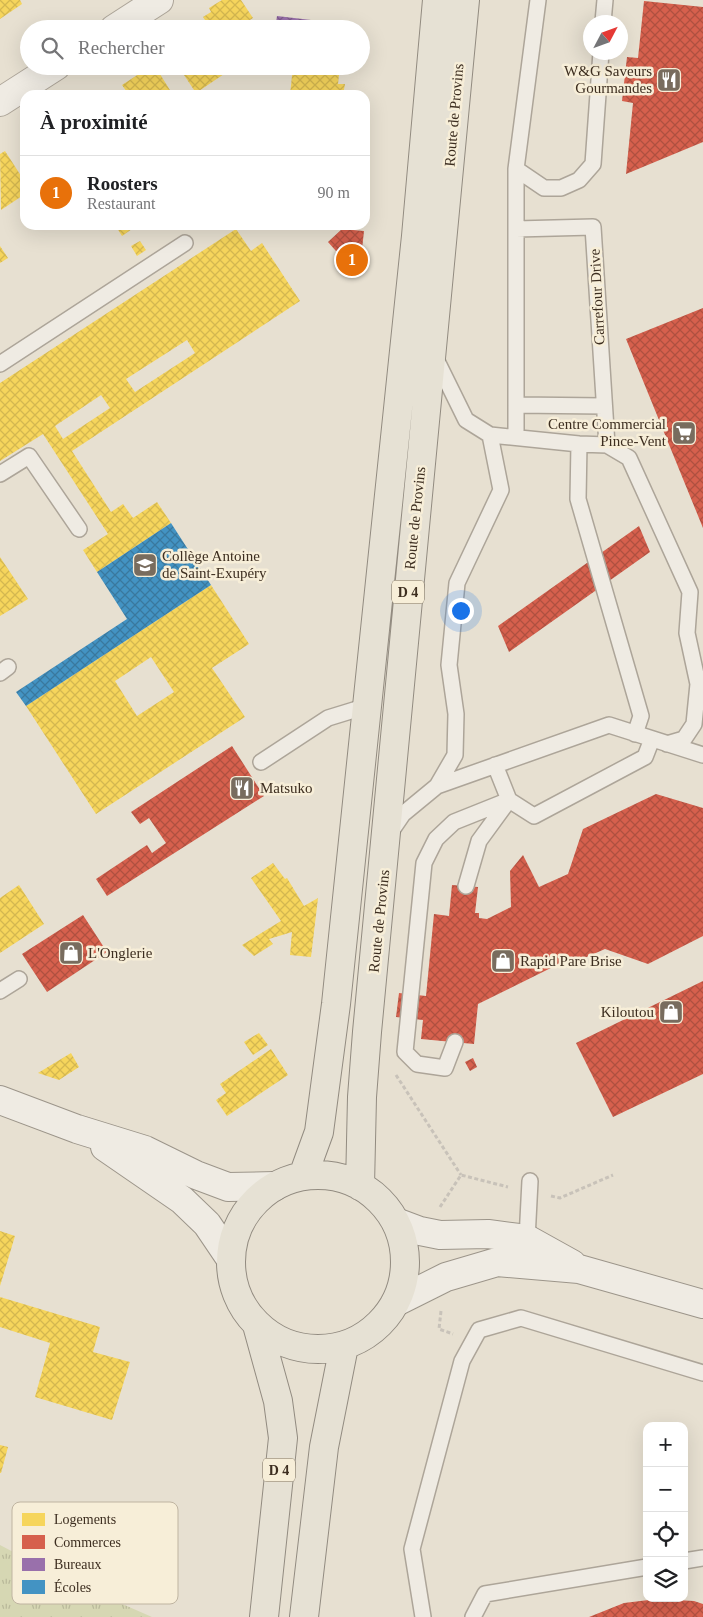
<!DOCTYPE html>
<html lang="fr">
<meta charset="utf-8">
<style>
body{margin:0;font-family:"Times New Roman",serif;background:#f6f6f6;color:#202124}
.controls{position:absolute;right:15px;bottom:15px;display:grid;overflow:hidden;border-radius:10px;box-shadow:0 5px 20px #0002}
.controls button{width:45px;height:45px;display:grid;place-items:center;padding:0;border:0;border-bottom:1px solid #e0e0e0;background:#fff;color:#202124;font:25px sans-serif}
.compass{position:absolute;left:583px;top:15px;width:45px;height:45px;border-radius:50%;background:#fff;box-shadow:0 5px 20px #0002;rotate:49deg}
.you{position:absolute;left:460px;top:610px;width:18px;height:18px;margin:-12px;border:4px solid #fff;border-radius:50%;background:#1a73e8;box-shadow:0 0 0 8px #1a73e833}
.badge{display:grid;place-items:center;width:32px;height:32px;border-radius:50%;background:#d93025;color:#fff;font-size:16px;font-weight:700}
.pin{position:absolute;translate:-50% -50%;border:2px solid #fff;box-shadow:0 1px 5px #0006}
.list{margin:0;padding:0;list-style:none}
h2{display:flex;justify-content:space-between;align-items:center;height:65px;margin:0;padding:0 20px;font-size:21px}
h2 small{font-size:16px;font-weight:400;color:#757577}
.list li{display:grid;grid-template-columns:32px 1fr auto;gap:15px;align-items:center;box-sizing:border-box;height:75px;padding:0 20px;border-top:1px solid #e0e0e0}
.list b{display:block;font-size:19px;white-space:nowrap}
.list p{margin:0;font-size:16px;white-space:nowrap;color:#757577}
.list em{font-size:16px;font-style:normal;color:#757577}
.icon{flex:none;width:28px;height:28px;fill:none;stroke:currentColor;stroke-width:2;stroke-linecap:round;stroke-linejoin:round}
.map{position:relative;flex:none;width:703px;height:1617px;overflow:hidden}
.search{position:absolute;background:#fff;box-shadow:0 5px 20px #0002;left:20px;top:20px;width:350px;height:55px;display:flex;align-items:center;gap:12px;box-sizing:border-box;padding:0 18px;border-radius:28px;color:#757577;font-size:19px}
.panel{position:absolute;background:#fff;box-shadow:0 5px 20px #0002;left:20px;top:90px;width:350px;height:140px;border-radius:15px}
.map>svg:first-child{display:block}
.grass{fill:url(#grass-tufts)}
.homes{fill:url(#homes-cross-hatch);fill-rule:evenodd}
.shops{fill:url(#shops-cross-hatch)}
.offices{fill:url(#offices-cross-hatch)}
.schools{fill:url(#schools-cross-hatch)}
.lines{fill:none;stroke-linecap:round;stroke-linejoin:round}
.service-casing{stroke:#ada599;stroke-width:18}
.minor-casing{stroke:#ada599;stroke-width:30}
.secondary-casing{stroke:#9c958a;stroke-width:30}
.primary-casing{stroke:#928b80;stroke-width:30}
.path{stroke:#c8c2b9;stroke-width:3;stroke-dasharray:4 2.5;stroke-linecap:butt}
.service{stroke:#efebe3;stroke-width:15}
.minor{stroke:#efebe3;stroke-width:28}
.secondary{stroke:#efebe3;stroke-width:28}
.primary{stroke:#e6e1d4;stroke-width:28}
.labels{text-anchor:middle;stroke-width:5;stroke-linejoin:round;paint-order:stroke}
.shield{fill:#f7eed8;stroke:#756857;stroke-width:1}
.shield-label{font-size:14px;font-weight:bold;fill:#3d2e20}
.poi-label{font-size:15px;fill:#3d2e20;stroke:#f7eed8;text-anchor:start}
.street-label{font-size:15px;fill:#3d2e20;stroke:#f7eed8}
.key{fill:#f7eed8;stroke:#bfb4a1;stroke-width:1}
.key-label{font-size:14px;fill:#3d2e20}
</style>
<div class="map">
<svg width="703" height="1617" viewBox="0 0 703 1617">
<defs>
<pattern id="grass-tufts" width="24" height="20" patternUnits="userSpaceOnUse" patternTransform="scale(1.25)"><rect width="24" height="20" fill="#d6d7b3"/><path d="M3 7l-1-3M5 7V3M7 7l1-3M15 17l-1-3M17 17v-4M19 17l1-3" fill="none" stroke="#b9b99a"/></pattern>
<pattern id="homes-cross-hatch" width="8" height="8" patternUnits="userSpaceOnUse" patternTransform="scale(1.25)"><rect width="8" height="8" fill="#f6d55c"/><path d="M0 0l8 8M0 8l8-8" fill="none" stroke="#d4b750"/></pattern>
<pattern id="shops-cross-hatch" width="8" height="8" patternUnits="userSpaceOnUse" patternTransform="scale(1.25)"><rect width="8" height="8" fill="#d6604d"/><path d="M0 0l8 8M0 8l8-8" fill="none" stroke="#af5040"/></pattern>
<pattern id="offices-cross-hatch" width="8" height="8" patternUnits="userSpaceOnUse" patternTransform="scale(1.25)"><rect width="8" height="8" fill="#9970ab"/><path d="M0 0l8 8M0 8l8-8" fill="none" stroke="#7e5c8b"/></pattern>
<pattern id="schools-cross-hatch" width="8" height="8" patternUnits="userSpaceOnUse" patternTransform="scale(1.25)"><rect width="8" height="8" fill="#4393c3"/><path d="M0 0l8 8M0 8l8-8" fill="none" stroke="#39789e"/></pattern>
</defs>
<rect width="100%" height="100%" fill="#e7e0d1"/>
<path class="grass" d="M0,1545L63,1578L152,1617H0Z"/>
<path class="homes" d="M0,0H20L22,4L0,19Z
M222,0H241L253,18L236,29H211L203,17L211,12L209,8Z
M151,66H155L173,95H129L122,85Z
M178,66H223L227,72L196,93Z
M293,66H340L338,84H345L343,95H290Z
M5,151L25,182V194L1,210L0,154Z
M115,225H129L132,229L122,236Z
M236,229L251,251L262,243L300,301L72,451L111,512L123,504L133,518L157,502L171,523L97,572L83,550L108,534L43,434L0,461V383ZM187,340L195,353L135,392L126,379ZM101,395L110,408L63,439L55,426Z
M140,241L146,250L137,256L131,246Z
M0,246L8,258L0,263Z
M0,557L28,599L0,616Z
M211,585L249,644L212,668L245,717L96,814L26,706ZM151,657L174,692L137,716L115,681Z
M273,863L285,879L287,878L304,906L318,898L311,957L290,955L292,932L269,939L273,944L254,956L242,945L281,921L251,878Z
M19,885L44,924L0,953V898Z
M259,1033L268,1045L253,1055L244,1042Z
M271,1049L288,1075L227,1116L216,1100L226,1093L220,1084Z
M71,1053L79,1067L59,1080L38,1073Z
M0,1231L15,1236L0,1286Z
M0,1297L100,1327L93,1352L130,1362L112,1420L35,1397L50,1343L0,1327Z
M0,1445L8,1447L1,1473H0Z"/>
<path class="shops" d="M644,1L703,7V142L626,174L633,103L622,101L627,57L638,58Z
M342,229L364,231L359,277L328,242Z
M703,308V528L626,339Z
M639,526L650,552L509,652L498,626Z
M232,746L264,796L107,896L96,879L147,845L152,853L166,843L149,818L140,824L131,812Z
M656,794L703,808V936L648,964L605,949L575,962L573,957L478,1004L474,1044L421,1039L423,1020L396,1017L399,993L426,996L434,914L449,916L452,885L478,887L475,913H479V918L487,919L511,907L510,871L523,855L539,887L568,874L583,829Z
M83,915L107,952L47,992L22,954Z
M703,981V1074L613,1117L576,1043Z
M473,1058L477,1067L470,1071L465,1062Z
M657,1599L694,1601L703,1604V1617H589L624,1603Z"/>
<path class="offices" d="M277,16L311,20L310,25H316V29H275Z"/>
<path class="schools" d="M171,523L211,585L26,706L16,692L127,619L97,572Z"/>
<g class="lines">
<defs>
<path id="service" d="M603,22L605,0
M516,169L544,188H561L579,180L593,164L601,52
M516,229L593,227L607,445
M434,355L466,420L490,435L579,444L607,445L629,458L690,592L687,633L698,684L703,695
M0,364L185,243
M516,405L604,406
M516,437V169L538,0
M579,444L578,499L641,716L635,734
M0,474L29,456L79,529
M0,673L8,667
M667,744L684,739L694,724L698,684
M261,762L328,718L367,706
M495,765L509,800L534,816L645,757L652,739
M437,786L455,755L456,714L449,665L457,583L501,490L490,435
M390,833L403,814L437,786L609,725L703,755
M0,991L19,979
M455,1042L445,1068L417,1064L405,1052L424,863L436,839L454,822L509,800L479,841L466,886
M527,1239L530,1181
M684,1561L703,1558
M423,1617L412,1549L462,1361L479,1330L521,1318L703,1373
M473,1617L485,1594L647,1567"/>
<path id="minor" d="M114,29L159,0
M0,102L56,66"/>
<path id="secondary" d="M0,1100L77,1129L145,1150L196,1175L228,1187L275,1186
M105,1147L182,1200L207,1224L230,1258
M396,1222L420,1231L440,1235L488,1234L527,1239L572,1264
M396,1302L446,1277L497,1262L579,1269L703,1304"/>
<path id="primary" d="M231 1262a87 87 0 1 1 174 0a87 87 0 1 1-174 0Z
M303,1176L319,1132L336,1004L416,236L437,0
M360,1186L362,1097L367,1032L465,0
M257,1325L278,1401L283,1438L264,1617
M304,1617L324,1447L344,1346"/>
</defs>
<use href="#service" class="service-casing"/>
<use href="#minor" class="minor-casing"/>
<use href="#secondary" class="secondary-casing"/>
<use href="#primary" class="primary-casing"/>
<path class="path" d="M396,1075L461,1175
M551,1196L560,1198L613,1175
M440,1207L461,1175L508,1187
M441,1311L439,1329L453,1334"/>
<use href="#service" class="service"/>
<use href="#minor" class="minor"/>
<use href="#secondary" class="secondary"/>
<use href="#primary" class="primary"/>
</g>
<defs>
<symbol id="restaurant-square" viewBox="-11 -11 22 22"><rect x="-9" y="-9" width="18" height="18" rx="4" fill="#786c5e" stroke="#f7eed8"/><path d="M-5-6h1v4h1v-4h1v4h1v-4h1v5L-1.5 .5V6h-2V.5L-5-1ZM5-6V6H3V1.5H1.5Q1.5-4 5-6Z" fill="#fff"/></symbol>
<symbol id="supermarket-square" viewBox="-11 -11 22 22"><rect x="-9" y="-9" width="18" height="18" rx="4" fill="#786c5e" stroke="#f7eed8"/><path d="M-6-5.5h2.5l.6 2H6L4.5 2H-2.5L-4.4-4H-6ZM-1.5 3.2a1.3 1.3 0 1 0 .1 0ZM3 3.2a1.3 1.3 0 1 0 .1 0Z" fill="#fff"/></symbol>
<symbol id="school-square" viewBox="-11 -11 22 22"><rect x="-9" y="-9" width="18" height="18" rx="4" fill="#786c5e" stroke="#f7eed8"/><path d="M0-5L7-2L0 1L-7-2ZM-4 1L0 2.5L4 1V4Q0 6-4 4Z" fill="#fff"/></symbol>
<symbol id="shop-square" viewBox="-11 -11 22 22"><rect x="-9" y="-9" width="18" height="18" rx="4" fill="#786c5e" stroke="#f7eed8"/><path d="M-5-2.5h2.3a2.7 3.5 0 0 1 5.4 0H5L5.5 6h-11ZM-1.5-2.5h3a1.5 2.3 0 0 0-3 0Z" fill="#fff"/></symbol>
</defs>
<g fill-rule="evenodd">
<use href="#restaurant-square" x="655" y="66" width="28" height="28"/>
<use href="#supermarket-square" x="670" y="419" width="28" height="28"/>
<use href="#school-square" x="131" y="551" width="28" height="28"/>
<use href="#restaurant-square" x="228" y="774" width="28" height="28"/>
<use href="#shop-square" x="57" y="939" width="28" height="28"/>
<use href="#shop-square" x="489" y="947" width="28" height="28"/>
<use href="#shop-square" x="657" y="998" width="28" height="28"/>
</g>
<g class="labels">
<g class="shield">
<rect x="392" y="580.5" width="32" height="23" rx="4"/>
<rect x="263" y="1458.5" width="32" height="23" rx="4"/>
</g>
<g class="shield-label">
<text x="408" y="597">D 4</text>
<text x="279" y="1475">D 4</text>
</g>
<g class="poi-label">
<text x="652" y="76" text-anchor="end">W&amp;G Saveurs<tspan x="652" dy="17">Gourmandes</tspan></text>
<text x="666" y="429" text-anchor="end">Centre Commercial<tspan x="666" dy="17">Pince-Vent</tspan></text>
<text x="162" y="561">Collège Antoine<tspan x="162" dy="17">de Saint-Exupéry</tspan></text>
<text x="260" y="793">Matsuko</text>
<text x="88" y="958">L'Onglerie</text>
<text x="520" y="966">Rapid Pare Brise</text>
<text x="654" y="1017" text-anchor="end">Kiloutou</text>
</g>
<g class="street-label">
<text transform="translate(454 115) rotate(-85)" y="5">Route de Provins</text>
<text transform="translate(597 297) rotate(-93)" y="5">Carrefour Drive</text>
<text transform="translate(415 518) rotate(-84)" y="5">Route de Provins</text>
<text transform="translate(379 921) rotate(-84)" y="5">Route de Provins</text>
</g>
</g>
<rect x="12" y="1502" width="166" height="102" rx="8" class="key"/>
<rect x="22" y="1513" width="23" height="13" fill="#f6d55c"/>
<rect x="22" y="1535" width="23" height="14" fill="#d6604d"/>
<rect x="22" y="1558" width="23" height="13" fill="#9970ab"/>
<rect x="22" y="1580" width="23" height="14" fill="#4393c3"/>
<g class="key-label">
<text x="54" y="1524">Logements</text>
<text x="54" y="1547">Commerces</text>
<text x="54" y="1569">Bureaux</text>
<text x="54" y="1592">Écoles</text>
</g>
</svg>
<div class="controls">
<button>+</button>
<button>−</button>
<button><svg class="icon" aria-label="locate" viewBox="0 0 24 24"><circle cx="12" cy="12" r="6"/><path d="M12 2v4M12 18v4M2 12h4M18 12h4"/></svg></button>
<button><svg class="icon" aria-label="layers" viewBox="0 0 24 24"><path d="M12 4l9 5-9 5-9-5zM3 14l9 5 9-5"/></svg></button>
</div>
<svg class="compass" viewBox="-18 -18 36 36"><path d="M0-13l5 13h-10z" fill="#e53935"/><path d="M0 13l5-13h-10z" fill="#757577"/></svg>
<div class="you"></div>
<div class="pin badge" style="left:352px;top:260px;background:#e8710a">1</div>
<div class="search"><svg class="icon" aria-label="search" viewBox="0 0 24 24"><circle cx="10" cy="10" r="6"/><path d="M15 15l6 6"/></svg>Rechercher</div>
<section class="panel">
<h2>À proximité<small></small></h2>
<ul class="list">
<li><span class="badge" style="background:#e8710a">1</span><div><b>Roosters</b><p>Restaurant</p></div><em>90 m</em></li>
</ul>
</section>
</div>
